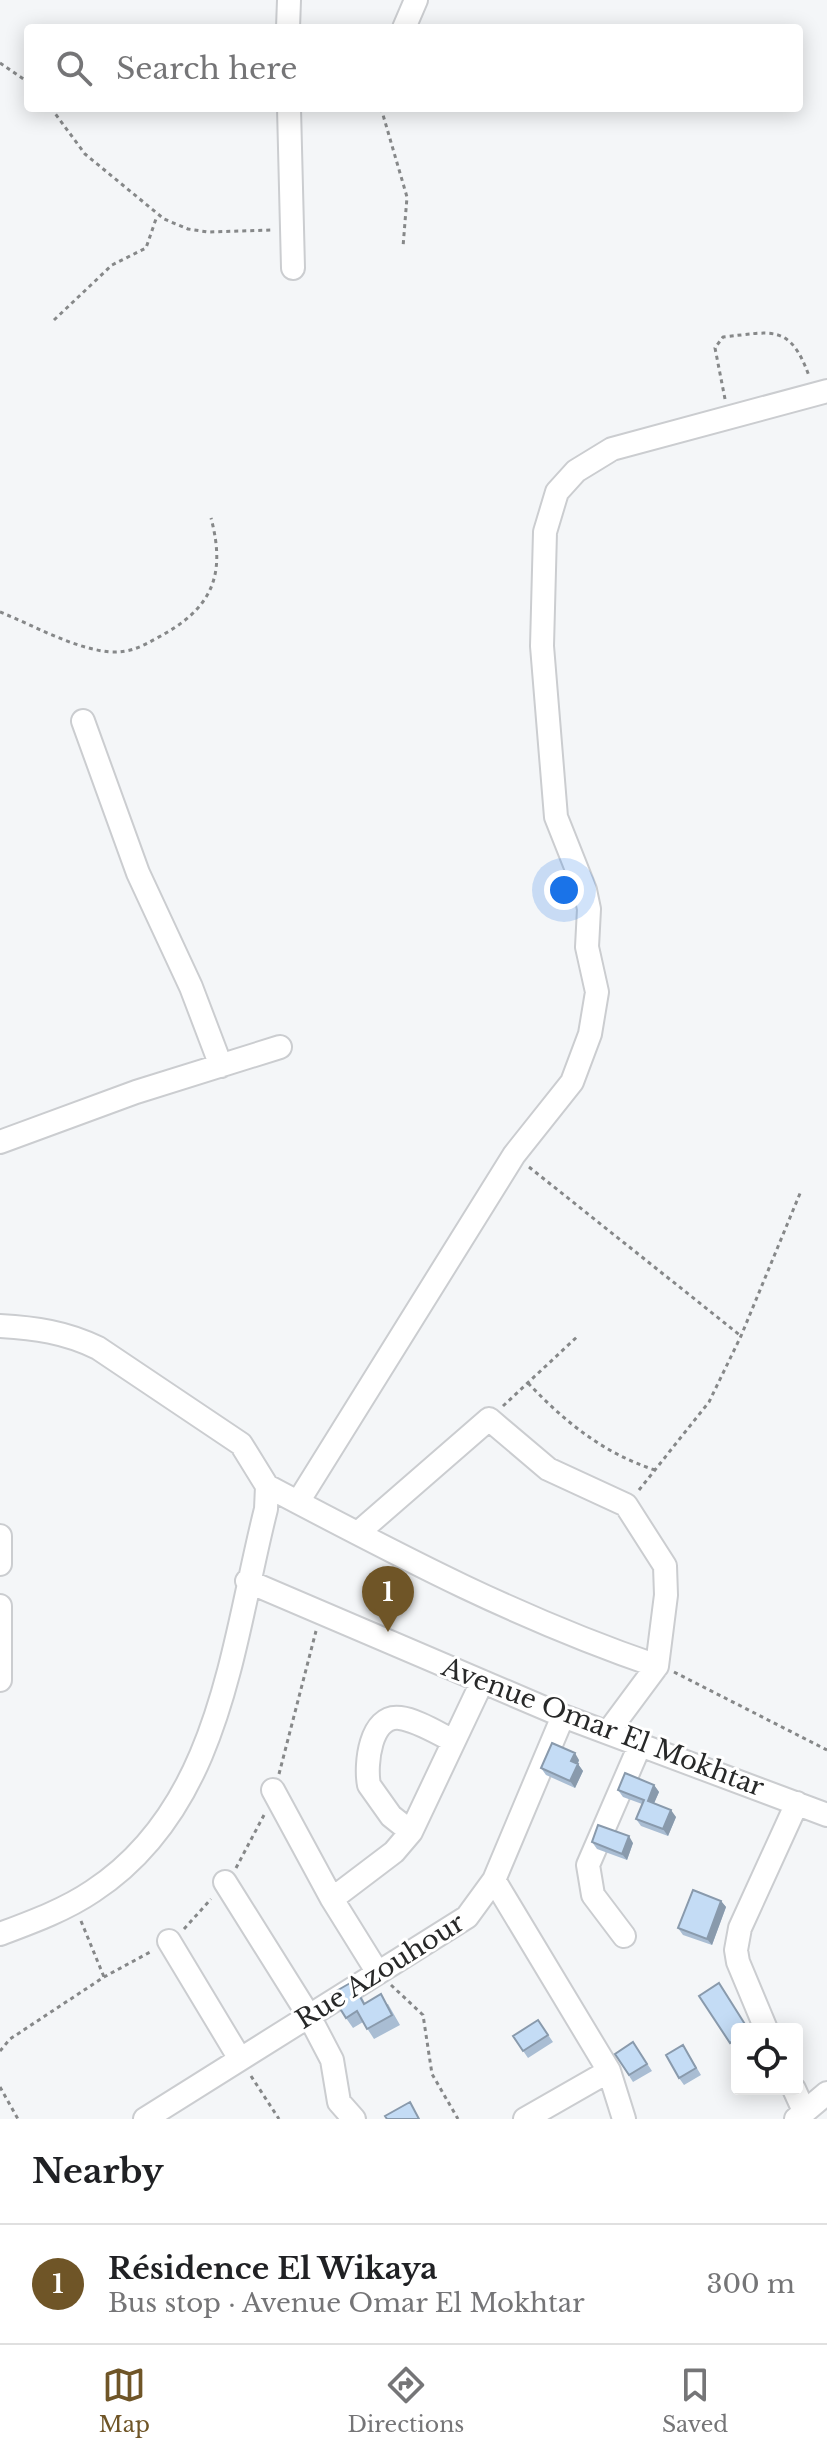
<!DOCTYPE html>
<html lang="en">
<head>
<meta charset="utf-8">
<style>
	:root { --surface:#fff; --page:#f6f6f6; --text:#202124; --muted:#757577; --line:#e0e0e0; --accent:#6f5527 }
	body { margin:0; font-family:"Libre Baskerville",serif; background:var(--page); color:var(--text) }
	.controls { position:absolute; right:24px; bottom:24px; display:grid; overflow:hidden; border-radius:8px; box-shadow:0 4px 20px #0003 }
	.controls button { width:72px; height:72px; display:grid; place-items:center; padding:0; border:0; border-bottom:2px solid var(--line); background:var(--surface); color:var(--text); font:40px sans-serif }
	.you { position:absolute; left:564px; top:890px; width:28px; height:28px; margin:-20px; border:6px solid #fff; border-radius:50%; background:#1a73e8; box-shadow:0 0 0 12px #1a73e833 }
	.badge { display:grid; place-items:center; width:52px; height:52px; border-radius:50%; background:var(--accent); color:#fff; font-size:26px; font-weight:700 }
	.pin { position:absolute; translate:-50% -66px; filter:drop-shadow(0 2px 4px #0008) }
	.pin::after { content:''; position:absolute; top:42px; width:28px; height:24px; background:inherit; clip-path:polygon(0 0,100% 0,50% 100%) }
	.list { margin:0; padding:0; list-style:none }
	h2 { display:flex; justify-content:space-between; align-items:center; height:104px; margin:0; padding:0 32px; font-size:34px }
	h2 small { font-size:26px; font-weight:400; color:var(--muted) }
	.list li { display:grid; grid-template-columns:52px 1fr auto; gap:24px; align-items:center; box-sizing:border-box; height:120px; padding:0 32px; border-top:2px solid var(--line) }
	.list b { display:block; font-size:30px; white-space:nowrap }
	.list p { margin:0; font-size:26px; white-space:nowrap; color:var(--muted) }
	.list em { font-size:26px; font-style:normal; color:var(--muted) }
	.icon { flex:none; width:44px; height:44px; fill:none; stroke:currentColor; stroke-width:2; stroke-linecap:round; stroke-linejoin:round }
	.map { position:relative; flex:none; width:827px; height:2119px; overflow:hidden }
	.search { position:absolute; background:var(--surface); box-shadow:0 4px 20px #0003; left:24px; right:24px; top:24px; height:88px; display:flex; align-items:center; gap:20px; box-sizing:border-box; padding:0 28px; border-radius:8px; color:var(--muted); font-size:30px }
	.sheet { height:224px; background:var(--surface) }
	nav { display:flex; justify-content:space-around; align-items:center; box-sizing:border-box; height:112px; border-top:2px solid var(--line); background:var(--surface); font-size:22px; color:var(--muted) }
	nav a { display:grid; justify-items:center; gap:4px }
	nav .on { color:var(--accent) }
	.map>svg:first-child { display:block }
</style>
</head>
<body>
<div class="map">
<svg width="827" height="2119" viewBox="0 0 827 2119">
	<rect width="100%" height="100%" fill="#f4f6f8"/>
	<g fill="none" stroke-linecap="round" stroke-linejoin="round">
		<defs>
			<path id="minor" d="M288,28l1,-28
				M404,28l12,-28
				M289,108l4,160
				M83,721l55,152 53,114 30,79
				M0,1142l136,-50 144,-45
				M0,1326c35,2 65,6 98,22l143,96 26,42 -1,23c-34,134 -45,298 -173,382 -28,19 -61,31 -93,43
				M267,1486c131,69 249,132 390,180
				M298,1502l216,-347 58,-73 18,-48 7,-42 -10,-45 2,-38 -4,-19 -29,-73 -14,-171 3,-114 12,-40 19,-21 36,-22 215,-58
				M359,1532l130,-113 59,50 78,36 39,61 1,29 -9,71 -49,66
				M0,1536v28
				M247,1581l316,135 264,99
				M0,1606v74
				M273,1790l59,109 46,74
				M411,1832l-20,-16 -22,-31c-4,-20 1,-71 31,-67 17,2 39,16 54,23
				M494,1880l115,191 15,48
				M225,1882l84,134 23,44 7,42 15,17
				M332,1899l62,-47 17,-20 71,-150
				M624,1936l-31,-41 -5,-30 52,-120
				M169,1941l71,118
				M766,2029l-28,-67 -2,-12 4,-22 57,-125
				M794,2089l10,22
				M145,2119l322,-202 27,-37 69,-164
				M525,2119l84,-48
				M796,2119l31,-26"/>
		</defs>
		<use href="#minor" stroke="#cbcdd0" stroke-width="26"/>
		<path stroke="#868889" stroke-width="3" stroke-dasharray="4 4" stroke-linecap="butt" d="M0,63l28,19
			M51,108l34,46 79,65 24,10 20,3 64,-2
			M381,108l26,89 -4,50
			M54,320l58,-55 34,-17 11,-32
			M725,399l-10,-51 8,-11c49,-5 67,-14 86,39
			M0,612c35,14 72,36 110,40 19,1 31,-5 47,-14 53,-28 70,-60 54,-120
			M529,1167l212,169
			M528,1383c37,39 75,70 127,87
			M503,1406l76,-71
			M639,1490l70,-88 32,-66 60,-145
			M674,1672l153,78
			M279,1774l37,-143
			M236,1868l28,-53
			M81,1921l23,56
			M184,1929l27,-30
			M391,1985l32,30 9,59 26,45
			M0,2051l10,-12 94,-62 48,-26
			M251,2076l28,43
			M0,2087l18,32"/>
		<use href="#minor" stroke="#fff" stroke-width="22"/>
	</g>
	<path fill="#a9bdd3" d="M579,1760l-1,4 5,7 -8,17 -29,-13 -5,-7z
		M654,1785l5,7 -5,11 22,14 -8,19 -27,-10 -5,-7 6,-15 -19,-7 -5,-7z
		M592,1842l41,1 -6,17 -30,-11z
		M721,1901l5,6 -14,38 -29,-10 -5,-7z
		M359,1992l6,11 23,1 12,21 -26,14 -11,-17 -10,6 -7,-10z
		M699,1996l38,33v24z
		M538,2020l15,22 -25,16 -15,-22z
		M633,2042l19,29 -19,11 -18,-28z
		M683,2045l18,30 -17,10 -5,-7z"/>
	<path fill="#899aac" d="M575,1753l4,7 -3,8 -5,-7z
		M578,1764l5,7 -8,17 -5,-7z
		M654,1785l5,7 -7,16 -4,-7z
		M671,1810l5,7 -8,19 -5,-7z
		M629,1836l4,7 -6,17 -5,-6z
		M721,1901l5,6 -14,38 -5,-6z"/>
	<path fill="#c4dcf5" stroke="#899aac" stroke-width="2" d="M552,1743l23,10 -4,8 7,3 -8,17 -29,-13z
		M625,1773l29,12 -6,16 23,9 -8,19 -27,-10 8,-19 -26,-10z
		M598,1825l31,11 -7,18 -30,-12z
		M693,1890l28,11 -14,38 -29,-11z
		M352,1982l12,22 17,-10 11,21 -25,14 -10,-18 -11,7 -15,-24z
		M719,1983l29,46h-11v9l-7,5 -31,-47z
		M538,2020l10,15 -25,16 -10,-15z
		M633,2042l14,22 -18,11 -14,-21z
		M683,2045l13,23 -17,10 -13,-23z
		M410,2102l9,17h-32l-2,-3z"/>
	<g text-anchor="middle" stroke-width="6" stroke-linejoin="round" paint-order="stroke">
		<g font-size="26" fill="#282929" stroke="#fff">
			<text transform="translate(603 1727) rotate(21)" y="9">Avenue Omar El Mokhtar</text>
			<text transform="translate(380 1971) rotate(-32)" y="9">Rue Azouhour</text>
		</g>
	</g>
</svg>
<div class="controls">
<button><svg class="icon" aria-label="locate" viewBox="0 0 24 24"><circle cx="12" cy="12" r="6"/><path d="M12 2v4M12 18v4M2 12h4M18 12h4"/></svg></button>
</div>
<div class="you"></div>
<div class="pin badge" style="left:388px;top:1632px">1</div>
<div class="search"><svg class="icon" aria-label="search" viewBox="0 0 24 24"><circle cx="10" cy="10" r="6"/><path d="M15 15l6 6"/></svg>Search here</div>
</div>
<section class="sheet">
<h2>Nearby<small></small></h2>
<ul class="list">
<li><span class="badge">1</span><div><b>Résidence El Wikaya</b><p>Bus stop · Avenue Omar El Mokhtar</p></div><em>300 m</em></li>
</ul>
</section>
<nav>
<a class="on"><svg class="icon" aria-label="map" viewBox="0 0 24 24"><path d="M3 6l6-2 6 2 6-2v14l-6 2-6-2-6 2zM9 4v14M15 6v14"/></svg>Map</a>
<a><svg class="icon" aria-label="directions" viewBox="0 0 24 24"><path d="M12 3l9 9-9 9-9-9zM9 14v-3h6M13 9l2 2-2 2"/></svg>Directions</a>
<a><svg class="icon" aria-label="saved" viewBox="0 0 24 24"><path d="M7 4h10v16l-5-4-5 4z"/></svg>Saved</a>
</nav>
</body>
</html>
